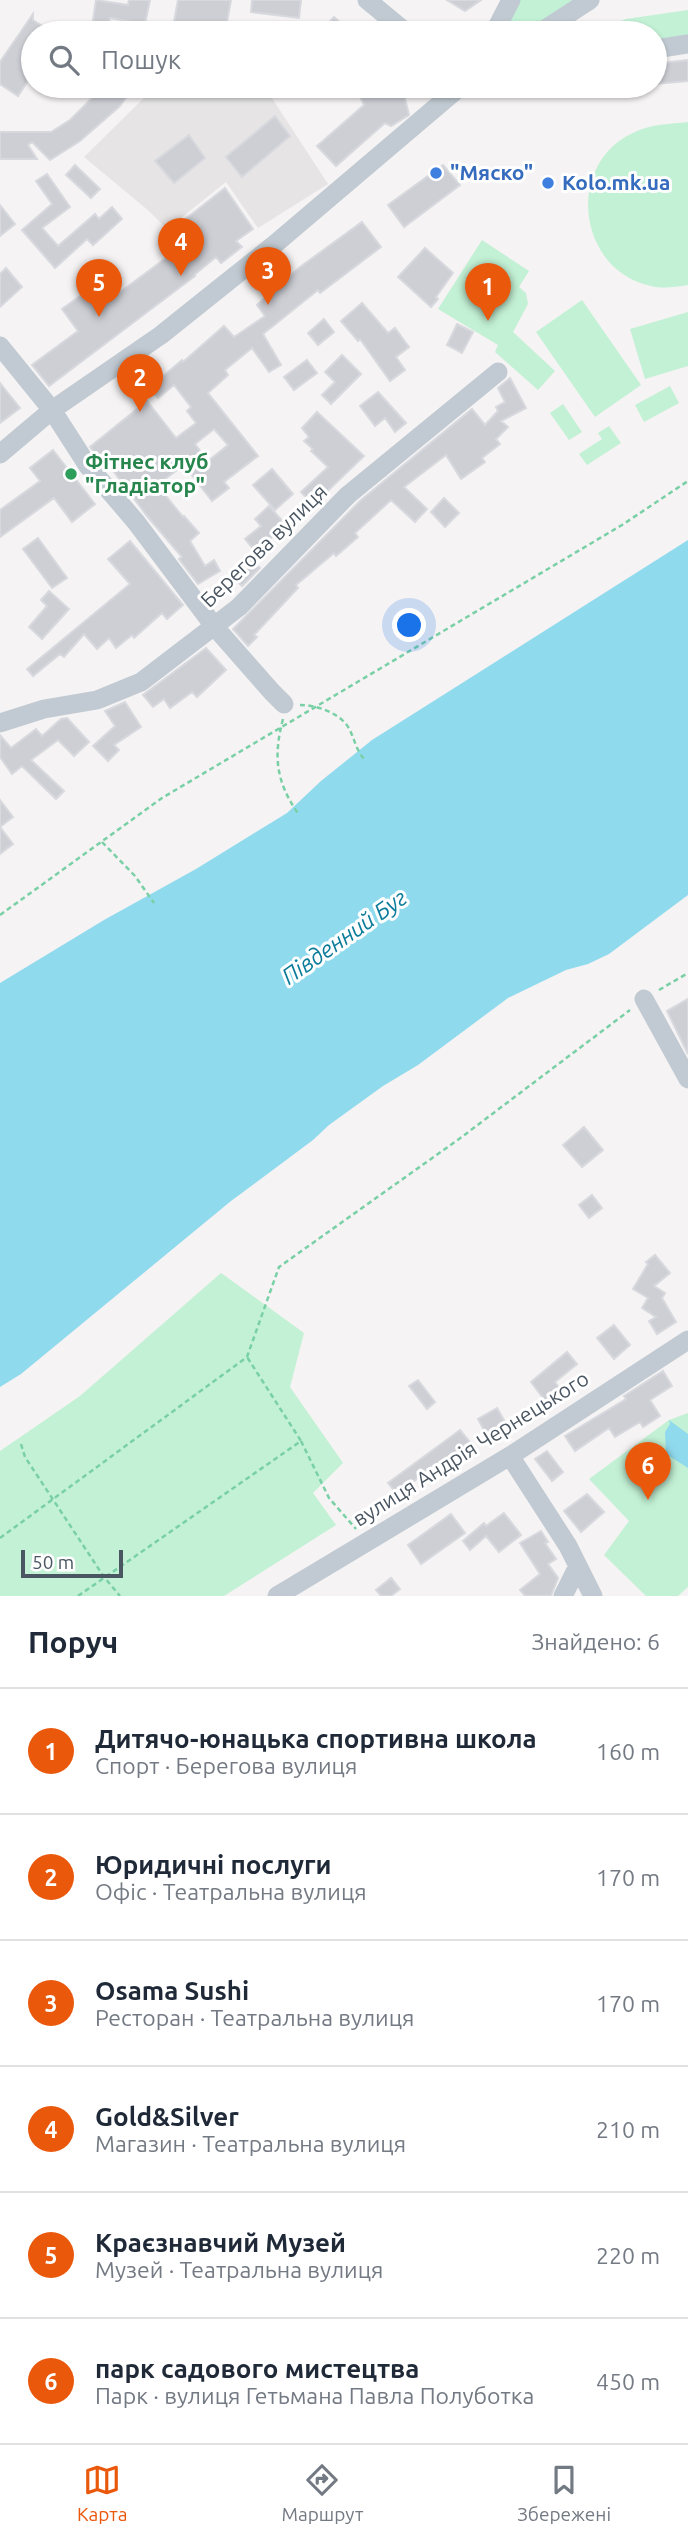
<!DOCTYPE html>
<html lang="uk">
<head>
<meta charset="utf-8">
<style>
	:root { --surface:#fff; --page:#f6f6f7; --text:#1f2937; --muted:#747a83; --line:#e0e1e3; --accent:#ea580c }
	body { margin:0; font-family:Ubuntu,sans-serif; background:var(--page); color:var(--text) }
	.scale { position:absolute; left:21px; bottom:18px; width:102px; box-sizing:border-box; padding-left:7px; border:4px solid #4a5661; border-top:0; font-size:19px; line-height:24px; white-space:nowrap; color:#4a5661; -webkit-text-stroke:5px #fff; paint-order:stroke }
	.you { position:absolute; left:410px; top:626px; width:24px; height:24px; margin:-18px; border:5px solid #fff; border-radius:50%; background:#1a73e8; box-shadow:0 0 0 10px #1a73e833 }
	.badge { display:grid; place-items:center; width:46px; height:46px; border-radius:50%; background:var(--accent); color:#fff; font-size:23px; font-weight:700 }
	.pin { position:absolute; translate:-50% -58px; filter:drop-shadow(0 2px 4px #0008) }
	.pin::after { content:''; position:absolute; top:37px; width:24px; height:21px; background:inherit; clip-path:polygon(0 0,100% 0,50% 100%) }
	.list { margin:0; padding:0; list-style:none }
	h2 { display:flex; justify-content:space-between; align-items:center; height:91px; margin:0; padding:0 28px; font-size:30px }
	h2 small { font-size:23px; font-weight:400; color:var(--muted) }
	.list li { display:grid; grid-template-columns:46px 1fr auto; gap:21px; align-items:center; box-sizing:border-box; height:126px; padding:0 28px; border-top:2px solid var(--line) }
	.list b { display:block; font-size:26px; white-space:nowrap }
	.list p { margin:0; font-size:23px; white-space:nowrap; color:var(--muted) }
	.list em { font-size:23px; font-style:normal; color:var(--muted) }
	.icon { flex:none; width:38px; height:38px; fill:none; stroke:currentColor; stroke-width:2; stroke-linecap:round; stroke-linejoin:round }
	.map { position:relative; flex:none; width:688px; height:1596px; overflow:hidden }
	.search { position:absolute; background:var(--surface); box-shadow:0 2px 5px #0004; left:21px; right:21px; top:21px; height:77px; display:flex; align-items:center; gap:18px; box-sizing:border-box; padding:0 24px; border-radius:38px; color:var(--muted); font-size:26px }
	.sheet { height:847px; background:var(--surface) }
	nav { display:flex; justify-content:space-around; align-items:center; box-sizing:border-box; height:98px; border-top:2px solid var(--line); background:var(--surface); font-size:19px; color:var(--muted) }
	nav a { display:grid; justify-items:center; gap:4px }
	nav .on { color:var(--accent) }
	.map>svg:first-child { display:block }
</style>
</head>
<body>
<div class="map">
<svg width="688" height="1596" viewBox="0 0 688 1596">
	<rect width="100%" height="100%" fill="#f5f3f3"/>
	<path fill="#e6e4e5" d="M150,86h121l-3,6 60,92 -70,44 -32,-46 -59,47 -18,-18 -65,-54 63,-62z"/>
	<path fill="#c3f1d5" d="M519,0h59l-55,33h-20z
		M688,10v28l-33,4v-9h-63l34,-14z
		M688,122v163c-13,2 -25,4 -37,1 -75,-16 -86,-124 -16,-154 17,-8 36,-8 53,-10z
		M482,240l47,31 -10,16 7,6 2,11 -15,28 42,39 -17,19 -43,-38 3,-7 -60,-36z
		M582,300l59,85 -46,32 -59,-85z
		M688,312v54l-43,13 -15,-50z
		M670,386l9,17 -35,19 -9,-17z
		M563,404l19,28 -13,8 -19,-27z
		M609,426l12,17 -34,22 -8,-11 23,-15 -4,-6z
		M221,1273l83,60 -14,54 53,76 -30,30 23,32 -112,71h-224v-145l80,-55z
		M688,1413v174l-10,9h-32l-42,-41 25,-34 -40,-42 80,-59z"/>
	<path fill="#90daee" d="M688,540v355l-79,59 -21,10 -22,6 -58,28 -90,67 -35,21 -54,39 -16,15 -82,61 -210,173 -21,13v-404l104,-63 92,-51 91,-56 34,-32 51,-41z
		M669,1420l19,14v34l-22,-14 -1,-22 5,-8z"/>
	<path fill="#cdcfd5" stroke="#d7d9de" stroke-width="2" fill-rule="evenodd" d="M96,0l32,5 1,-5h21l-5,24 -35,-6 -2,12 -16,-3z
		M178,0h53l-6,33h-53z
		M252,0h49l-2,18 -48,-6z
		M447,0h34l-16,11z
		M33,14v6l20,13h-20v22l-5,8 5,4v6l-15,23 -18,-12v-22z
		M334,17l18,16h-32z
		M688,60v21l-33,3v-20z
		M104,86h30l-14,20 -40,35 -30,19 -18,-18 -4,3 9,14h-37v-27h51l19,-12z
		M355,86h47l7,29 -18,11 -6,-3 -49,43 -19,-20 47,-41z
		M275,116l15,20 -48,41 -16,-20z
		M189,135l16,23 -31,25 -19,-22z
		M75,165l25,24 -9,9 -25,-23z
		M443,165l17,20 -56,42 -16,-22z
		M47,174l23,33 -28,21 16,18 37,-32 4,5 13,-12 10,12 -29,26 -6,-6 -32,29 -33,-38 30,-26 -16,-23z
		M225,188l28,41 -17,12 6,6 -21,16 -5,-6 -22,18 1,1 -146,110 -17,-21 46,-34 -16,-22 33,-24 13,16 77,-57 -12,-15z
		M0,205l15,19 -15,12z
		M362,222l19,25 -61,46 -2,-3 -55,44 18,31 -12,7 -17,-24 -27,22 3,5 -20,18 50,63 -34,26 5,6 -17,13 -28,-36 -27,20 26,32 1,-1 15,17 -9,8 15,25 9,-6 6,11 -22,13 -19,-25 3,-2 -35,-41 -36,-48 -3,2 -18,-23 57,-46 29,37 20,-15 -9,-12 4,-4 -17,-22 -16,13 -9,-10 33,-28 1,2 41,-36 10,11 31,-21 -8,-11 43,-38zM214,429l14,16 -20,16 -13,-17z
		M425,248l28,25 -17,24 2,2 -7,8 -33,-30z
		M6,268l16,19 -22,20v-33z
		M362,303l26,30 7,-5 14,19 -13,10 9,13 -15,11 -30,-42 -2,2 -17,-20z
		M324,319l10,13 -16,13 -10,-12z
		M457,324l16,8 -11,21 -15,-8z
		M342,355l19,19 -30,30 -9,-9 13,-13 -10,-10z
		M307,360l10,13 -23,17 -10,-13z
		M510,378l16,30 -25,13 7,6 -12,12 4,5 -18,14 3,4 -24,17 -15,-24 -42,32 23,22 -12,13 -24,-22 -36,33 3,4 -22,19 -2,-3 -38,32 2,3 -44,47 3,2 -9,9 -15,-17 6,-6 122,-123 111,-91 13,16 13,-14 -2,-4 9,-5 -7,-14z
		M0,383l20,25 -20,15z
		M378,392l28,31 -11,9 -10,-14 -10,8 -15,-20z
		M317,412l47,44 -51,49 -12,-13 27,-25 -17,-16 2,-2 -9,-8 5,-4 -7,-9z
		M53,450l42,54 -23,18 -18,-24 -54,39v-27l40,-29 -10,-13z
		M272,469l21,25 -18,16 -22,-25z
		M444,498l15,15 -14,14 -14,-15z
		M269,506l17,19 -18,16 4,5 -13,10 -14,-17 16,-13 -6,-7z
		M38,538l29,40 -15,10 -29,-39z
		M130,541l53,64 -16,14 -5,-6 -28,25 -2,-3 -16,13 -7,-10 -12,11 -13,-15 -20,23 -4,-3 -27,22 -6,-7 103,-85 -22,-25z
		M250,558l10,10 -18,18 -10,-10z
		M49,591l20,18 -27,30 -13,-12 18,-21 -6,-6z
		M206,648l20,22 -29,27 -5,-5 -22,16 -6,-9 -11,8 -10,-12z
		M125,702l16,25 -27,18 5,5 -11,11 -15,-15 22,-20 -10,-15z
		M67,718l22,24 -15,14 -16,-16 -27,20 33,31 -8,8 -34,-33 -10,8 -12,-17v-22l11,13 25,-19 6,7 19,-17z
		M0,800l13,17 -13,10 13,17 -13,10z
		M688,999v55l-21,-43z
		M584,1127l19,23 -21,17 -19,-22z
		M592,1195l10,13 -13,10 -10,-13z
		M655,1255l15,18 -16,13 11,7 -3,5 14,24 -19,12 -8,-13 7,-4 -14,-9 6,-10 -15,-9 15,-25 -2,-2z
		M614,1325l16,20 -16,14 -17,-21z
		M567,1352l10,12 -22,18 9,12 -15,12 -18,-24z
		M663,1371l9,15 -22,14 10,16 -17,11 -3,-5 -25,15 -6,-9 -34,23 -10,-15 61,-37 -2,-3z
		M418,1380l17,22 -8,7 -18,-23z
		M497,1408l11,19 -20,11 -10,-19z
		M460,1430l14,17 -16,13 -2,-3 -26,20 -4,-5 -29,22 -9,-11z
		M547,1451l16,21 -11,9 -17,-22z
		M587,1494l17,18 -23,20 -17,-21z
		M504,1513l17,22 -22,17 -13,-16 -16,14 -7,-9 21,-18 2,3z
		M451,1514l14,19 -44,31 -13,-19z
		M541,1531l7,11 -3,1 11,16 -8,5 10,14 -7,18h-26l-5,-6 20,-16 -20,-31z
		M391,1578l9,11 -9,7h-10l-5,-6z"/>
	<g fill="none" stroke-linecap="round" stroke-linejoin="round">
		<path stroke="#7ad0a6" stroke-width="2.5" stroke-dasharray="5 3.5" stroke-linecap="butt" d="M300,705c16,0 36,7 46,19 8,10 8,23 18,35
			M283,719c-10,38 -7,63 16,96
			M102,842l33,34 19,27
			M0,915l162,-117 460,-273 66,-44
			M659,990l29,-17
			M301,1441l28,57 27,31
			M21,1444l4,13 79,120 16,19
			M0,1538l247,-181 32,-90 180,-128 171,-129
			M78,1596l223,-155 -54,-84"/>
		<path stroke="#c1cad2" stroke-width="19" d="M367,0l40,33
			M494,33l17,-33
			M539,33l51,-33
			M655,49l33,-5
			M0,346l52,64 36,56 48,56 78,104 58,66 12,12
			M0,454l52,-44 109,-75 55,-44 59,-47 186,-158
			M0,723l44,-14 53,-9 44,-18 98,-75 109,-112 150,-123
			M644,999l44,80
			M510,1456l58,90 25,50
			M277,1596l233,-140 178,-116
			M563,1596l15,-30"/>
	</g>
	<g fill="#3f7fe0" stroke="#fff" stroke-width="2.5">
		<circle cx="436" cy="173" r="7"/>
		<circle cx="548" cy="183" r="7"/>
	</g>
	<circle fill="#2e9e5b" stroke="#fff" stroke-width="2.5" cx="71" cy="474" r="7"/>
	<g text-anchor="middle" stroke-width="6" stroke-linejoin="round" paint-order="stroke">
		<g font-size="21" font-weight="bold" fill="#366cbe" stroke="#fff" text-anchor="start">
			<text x="450" y="180">"Мяско"</text>
			<text x="562" y="190">Kolo.mk.ua</text>
		</g>
		<g font-size="21" font-weight="bold" fill="#27864d" stroke="#fff" text-anchor="start">
			<text x="85" y="469">Фітнес клуб<tspan x="85" dy="24">"Гладіатор"</tspan></text>
		</g>
		<g font-size="21" fill="#4a5661" stroke="#fff">
			<text transform="translate(264 546) rotate(-44)" y="7">Берегова вулиця</text>
			<text transform="translate(471 1449) rotate(-32)" y="7">вулиця Андрія Чернецького</text>
		</g>
		<g font-size="23" font-style="italic" fill="#0c7c9b" stroke="#fff">
			<text transform="translate(344 937) rotate(-35)" y="8">Південний Буг</text>
		</g>
	</g>
</svg>
<div class="scale">50 m</div>
<div class="you"></div>
<div class="pin badge" style="left:488px;top:321px">1</div>
<div class="pin badge" style="left:140px;top:412px">2</div>
<div class="pin badge" style="left:268px;top:305px">3</div>
<div class="pin badge" style="left:181px;top:276px">4</div>
<div class="pin badge" style="left:99px;top:317px">5</div>
<div class="pin badge" style="left:648px;top:1500px">6</div>
<div class="search"><svg class="icon" aria-label="search" viewBox="0 0 24 24"><circle cx="10" cy="10" r="6"/><path d="M15 15l6 6"/></svg>Пошук</div>
</div>
<section class="sheet">
<h2>Поруч<small>Знайдено: 6</small></h2>
<ul class="list">
<li><span class="badge">1</span><div><b>Дитячо-юнацька спортивна школа</b><p>Спорт · Берегова вулиця</p></div><em>160 m</em></li>
<li><span class="badge">2</span><div><b>Юридичні послуги</b><p>Офіс · Театральна вулиця</p></div><em>170 m</em></li>
<li><span class="badge">3</span><div><b>Osama Sushi</b><p>Ресторан · Театральна вулиця</p></div><em>170 m</em></li>
<li><span class="badge">4</span><div><b>Gold&amp;Silver</b><p>Магазин · Театральна вулиця</p></div><em>210 m</em></li>
<li><span class="badge">5</span><div><b>Краєзнавчий Музей</b><p>Музей · Театральна вулиця</p></div><em>220 m</em></li>
<li><span class="badge">6</span><div><b>парк садового мистецтва</b><p>Парк · вулиця Гетьмана Павла Полуботка</p></div><em>450 m</em></li>
</ul>
</section>
<nav>
<a class="on"><svg class="icon" aria-label="map" viewBox="0 0 24 24"><path d="M3 6l6-2 6 2 6-2v14l-6 2-6-2-6 2zM9 4v14M15 6v14"/></svg>Карта</a>
<a><svg class="icon" aria-label="directions" viewBox="0 0 24 24"><path d="M12 3l9 9-9 9-9-9zM9 14v-3h6M13 9l2 2-2 2"/></svg>Маршрут</a>
<a><svg class="icon" aria-label="saved" viewBox="0 0 24 24"><path d="M7 4h10v16l-5-4-5 4z"/></svg>Збережені</a>
</nav>
</body>
</html>
